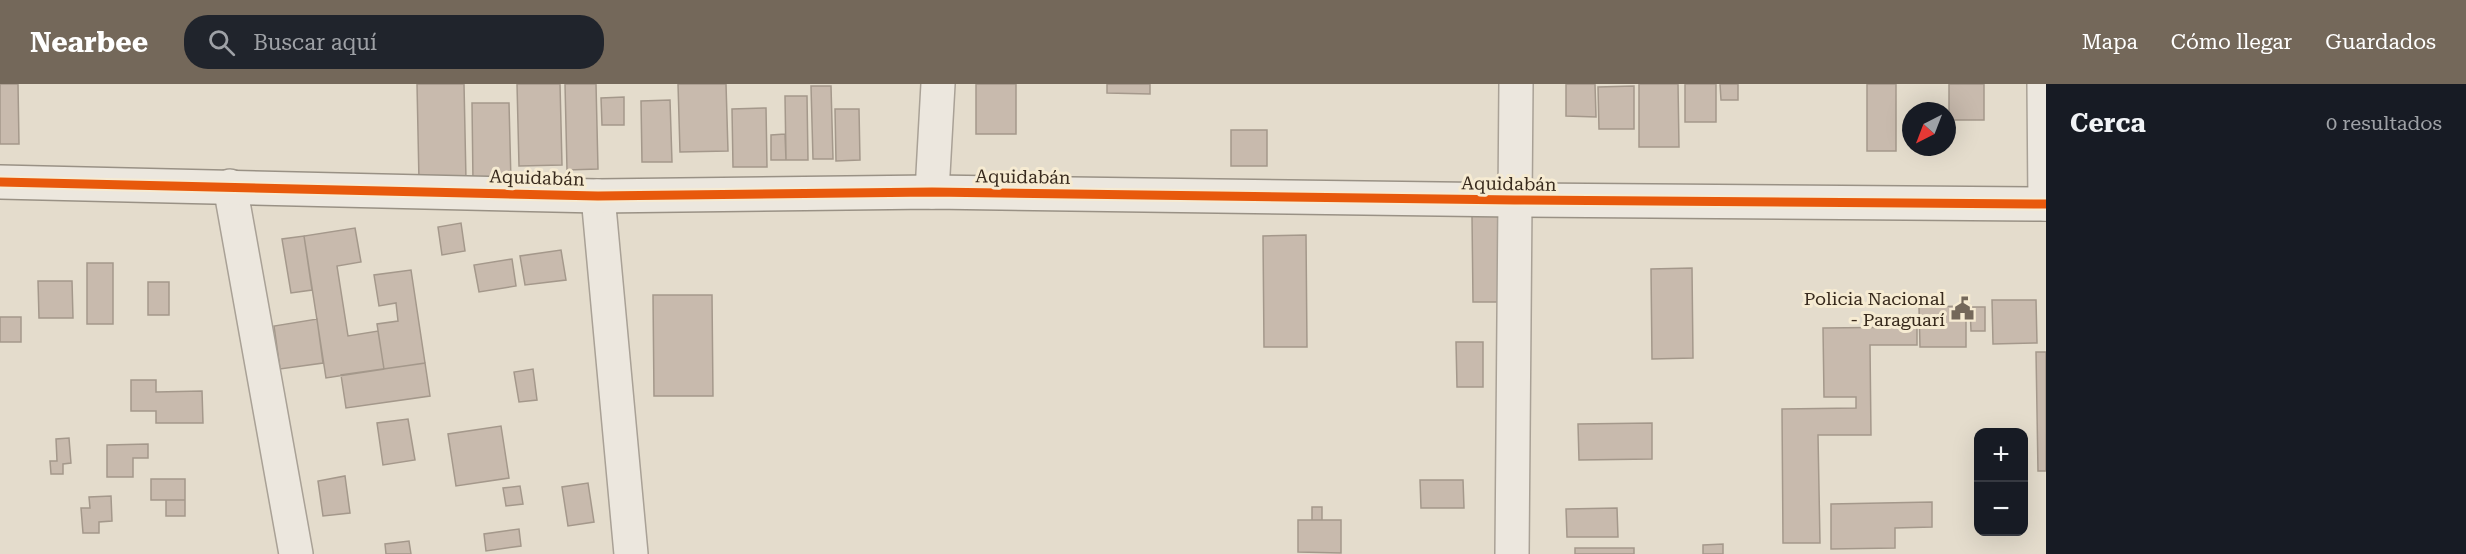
<!DOCTYPE html>
<html lang="es">
<head>
<meta charset="utf-8">
<style>
	:root { --surface:#171b24; --page:#20242c; --text:#f1f3f6; --muted:#9ea1a6; --line:#363941; --accent:#74685a }
	body { margin:0; font-family:"Roboto Serif",serif; background:var(--page); color:var(--text) }
	.controls { position:absolute; right:18px; bottom:18px; display:grid; overflow:hidden; border-radius:12px; box-shadow:0 6px 24px #0002 }
	.controls button { width:54px; height:54px; display:grid; place-items:center; padding:0; border:0; border-bottom:2px solid var(--line); background:var(--surface); color:var(--text); font:30px sans-serif }
	.compass { position:absolute; left:1902px; top:18px; width:54px; height:54px; border-radius:50%; background:var(--surface); box-shadow:0 6px 24px #0002; rotate:222deg }
	.list { margin:0; padding:0; list-style:none }
	h2 { display:flex; justify-content:space-between; align-items:center; height:78px; margin:0; padding:0 24px; font-size:26px }
	h2 small { font-size:20px; font-weight:400; color:var(--muted) }
	.icon { flex:none; width:33px; height:33px; fill:none; stroke:currentColor; stroke-width:2; stroke-linecap:round; stroke-linejoin:round }
	.map { position:relative; flex:none; width:2046px; height:470px; overflow:hidden }
	header { display:flex; align-items:center; gap:36px; box-sizing:border-box; height:84px; padding:0 30px; background:var(--accent); color:#fff }
	header strong { font-size:28px }
	nav { display:flex; gap:33px; margin-inline-start:auto; font-size:21px }
	.search { width:420px; height:54px; background:var(--page); display:flex; align-items:center; gap:15px; box-sizing:border-box; padding:0 21px; border-radius:24px; color:var(--muted); font-size:22px }
	main { display:flex }
	aside { flex:1; background:var(--surface) }
	.map>svg:first-child { display:block }
</style>
</head>
<body>
<header>
<strong>Nearbee</strong>
<div class="search"><svg class="icon" aria-label="search" viewBox="0 0 24 24"><circle cx="10" cy="10" r="6"/><path d="M15 15l6 6"/></svg>Buscar aquí</div>
<nav><a>Mapa</a><a>Cómo llegar</a><a>Guardados</a></nav>
</header>
<main>
<div class="map">
<svg width="2046" height="470" viewBox="0 0 2046 470">
	<rect width="100%" height="100%" fill="#e4dccc"/>
	<path fill="#c8baad" stroke="#a4988b" stroke-width="1.5" d="M0,0h18l1,60h-19z
		M417,0h47l2,96 -47,1z
		M517,0h43l2,81 -43,1z
		M565,0h31l2,85 -31,1z
		M678,0h48l2,67 -48,1z
		M976,0h40v50h-40z
		M1107,0h43v10l-43,-1z
		M1566,0h29l1,33 -30,-1z
		M1639,0h39l1,63h-40z
		M1685,0h31v38h-31z
		M1720,0h18v16h-17z
		M1867,0h29v67h-29z
		M1949,0h35v36h-35z
		M811,2h20l2,73h-20z
		M1634,2v43h-35l-1,-42z
		M785,12h22l1,64h-22z
		M624,13v28h-22l-1,-27z
		M670,16l2,62h-30l-1,-61z
		M472,19h37l2,79 -38,1z
		M766,24l1,59h-34l-1,-58z
		M835,25h24l1,51 -24,1z
		M1231,46h36v36h-36z
		M785,50l1,26h-15v-25z
		M1472,132h34l1,86h-34z
		M461,139l4,28 -23,4 -4,-28z
		M355,144l6,34 -24,4 11,70 30,-5 6,38 -58,9 -22,-142z
		M1306,151l1,112h-43l-1,-111z
		M304,152l8,54 -21,3 -9,-54z
		M561,166l5,30 -41,5 -5,-29z
		M512,175l4,27 -37,6 -5,-27z
		M87,179h26v61h-26z
		M1692,184l1,90 -41,1 -1,-90z
		M411,186l14,93 -41,6 -7,-45 21,-3 -2,-18 -17,3 -5,-31z
		M38,197h34l1,37h-34z
		M148,198h21v33h-21z
		M653,211h59l1,101h-59z
		M1992,216h44l1,43 -44,1z
		M1966,222v41h-46l-1,-40z
		M1970,223h15v24h-14z
		M0,233h21v25h-21z
		M317,235l6,44 -43,6 -6,-43z
		M1917,243v18h-47l1,90h-53l2,108h-37l-1,-134 74,-1v-11h-32l-1,-69z
		M1456,258h27v45h-26z
		M2036,268h10v119h-8z
		M425,279l5,33 -84,12 -5,-33z
		M533,285l4,31 -18,2 -5,-30z
		M131,296h25v12l46,-1 1,32h-47v-12h-25z
		M408,335l7,41 -32,5 -6,-42z
		M1652,339v36l-73,1 -1,-36z
		M501,342l8,52 -53,8 -8,-52z
		M69,354l2,25 -8,1v10h-12l-1,-13h7l-1,-22z
		M148,360v14h-15v19h-26v-32z
		M345,392l5,37 -27,3 -5,-35z
		M151,395h34v21h-34z
		M1420,396h43l1,28h-43z
		M588,399l6,39 -26,4 -6,-39z
		M520,402l3,18 -17,2 -3,-18z
		M111,412l1,25 -13,1v11h-16l-2,-25h9l-1,-11z
		M166,416h19v16h-19z
		M1932,418v25l-37,1v20l-64,1v-45z
		M1312,423h10v13h-10z
		M1617,424l1,29h-51l-1,-28z
		M1298,436h43v33l-43,-1z
		M519,445l2,17 -35,5 -2,-17z
		M409,457l2,13h-25l-1,-10z
		M1723,460v10h-20v-9z
		M1575,464h59v6h-59z"/>
	<g fill="none" stroke-linecap="round" stroke-linejoin="round">
		<defs>
			<path id="street" d="M2044,0l1,120
				M230,102l66,368
				M932,108l6,-108
				M598,112l33,358
				M1512,470l4,-470"/>
			<path id="secondary" d="M0,98l598,14 334,-4 583,8 531,4"/>
		</defs>
		<use href="#street" stroke="#a9a196" stroke-width="36"/>
		<use href="#secondary" stroke="#999185" stroke-width="36"/>
		<use href="#street" stroke="#ece7de" stroke-width="33"/>
		<use href="#secondary" stroke="#ece7de" stroke-width="33"/>
		<defs>
			<path id="cycleway" d="M0,98l598,14 334,-4 583,8 531,4"/>
		</defs>
		<use href="#cycleway" stroke="#f6ebd2" stroke-width="13"/>
		<use href="#cycleway" stroke="#e8590c" stroke-width="9"/>
	</g>
	<defs>
		<symbol id="civic-bare" viewBox="-9 -9 18 18"><path d="M-.6-6.5H3V-4.5H.6V-3L4-1V1h2V6H-6V1h2V-1L-.6-3ZM-1.2 2.5V6h2.4V2.5Z" fill="#74685a" stroke="#f6ebd2" stroke-width="2.5" paint-order="stroke"/></symbol>
	</defs>
	<g fill-rule="evenodd">
		<use href="#civic-bare" x="1946" y="208" width="33" height="33"/>
	</g>
	<g text-anchor="middle" stroke-width="6" stroke-linejoin="round" paint-order="stroke">
		<g font-size="18" fill="#382a1d" stroke="#f6ebd2">
			<text transform="translate(1023 93) rotate(1)" y="6">Aquidabán</text>
			<text transform="translate(537 94) rotate(2)" y="6">Aquidabán</text>
			<text transform="translate(1509 100) rotate(1)" y="6">Aquidabán</text>
		</g>
		<g font-size="18" fill="#382a1d" stroke="#f6ebd2" text-anchor="end">
			<text x="1945" y="221">Policia Nacional<tspan x="1945" dy="21">- Paraguarí</tspan></text>
		</g>
	</g>
</svg>
<div class="controls">
<button>+</button>
<button>−</button>
</div>
<svg class="compass" viewBox="-18 -18 36 36"><path d="M0-13l5 13h-10z" fill="#e53935"/><path d="M0 13l5-13h-10z" fill="#9ea1a6"/></svg>
</div>
<aside>
<h2>Cerca<small>0 resultados</small></h2>
<ul class="list">
</ul>
</aside>
</main>
</body>
</html>
